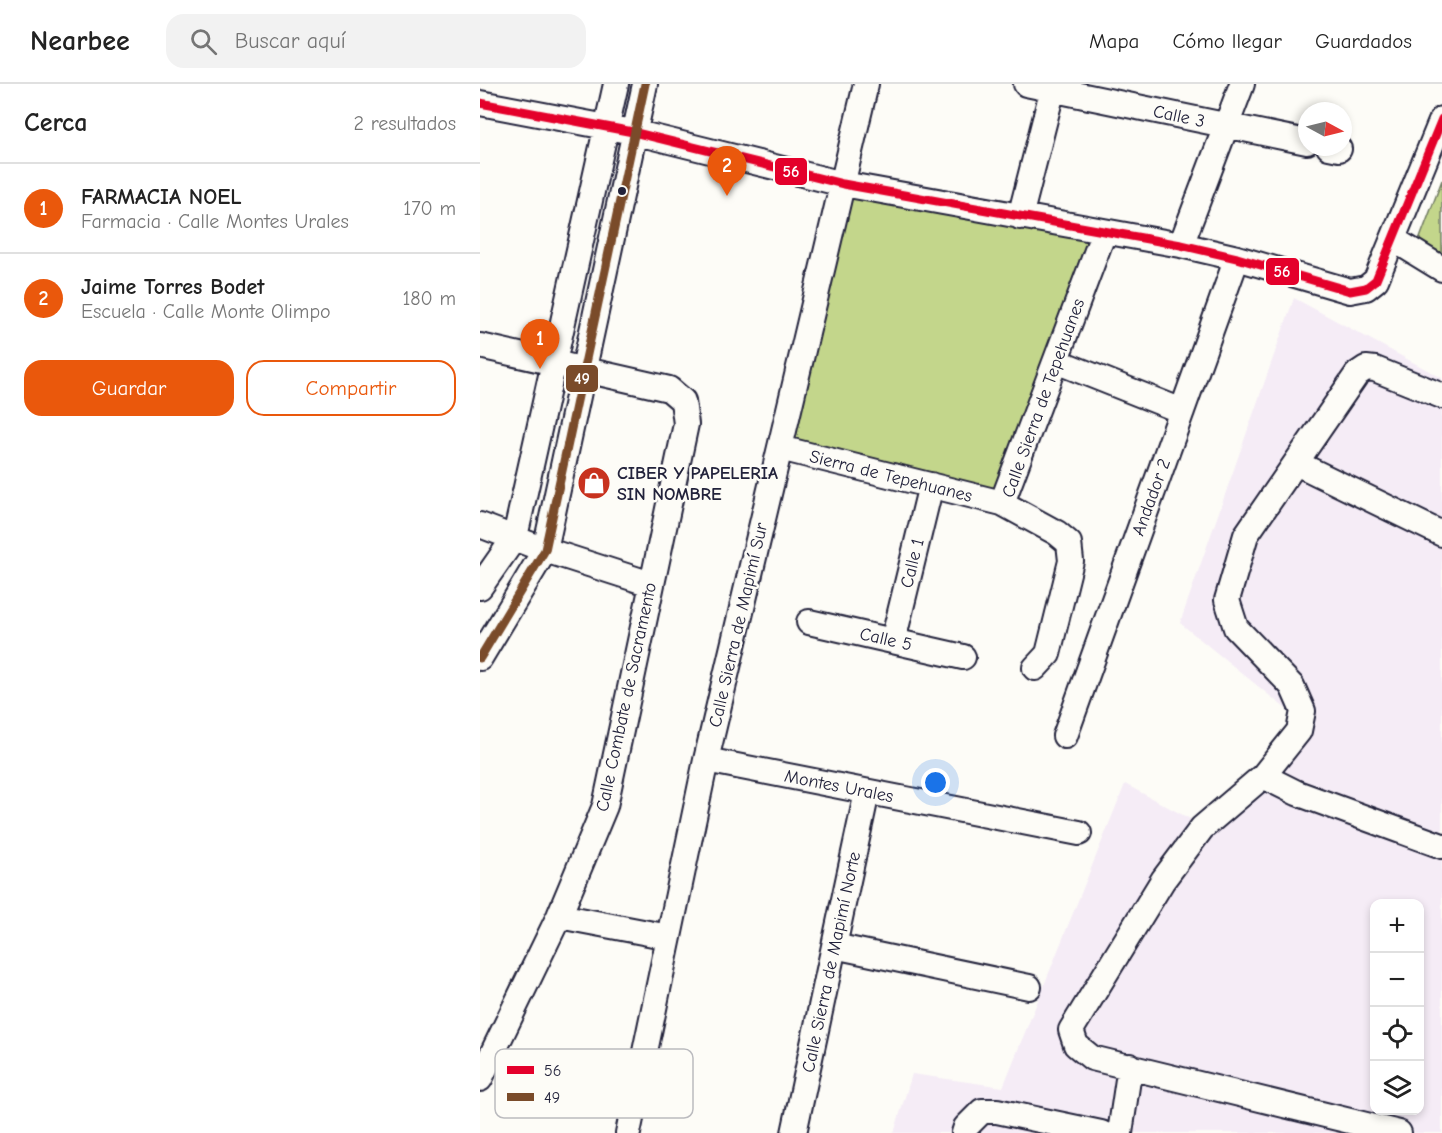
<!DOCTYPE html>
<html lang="es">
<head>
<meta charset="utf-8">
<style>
	:root { --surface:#fff; --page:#f2f2f2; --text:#222; --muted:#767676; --line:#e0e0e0; --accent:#ea580c }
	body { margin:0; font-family:"Comic Neue",sans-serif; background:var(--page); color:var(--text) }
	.controls { position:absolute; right:18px; bottom:18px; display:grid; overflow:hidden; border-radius:12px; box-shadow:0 3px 9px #0003 }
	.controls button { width:54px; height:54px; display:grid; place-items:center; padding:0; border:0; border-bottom:2px solid var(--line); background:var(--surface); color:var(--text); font:30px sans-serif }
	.compass { position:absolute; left:818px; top:18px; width:54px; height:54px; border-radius:50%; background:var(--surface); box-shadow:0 3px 9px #0003; rotate:97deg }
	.you { position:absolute; left:456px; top:699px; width:21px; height:21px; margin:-15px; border:4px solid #fff; border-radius:50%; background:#1a73e8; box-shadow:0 0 0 9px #1a73e833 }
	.badge { display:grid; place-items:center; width:39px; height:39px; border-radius:50%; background:var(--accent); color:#fff; font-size:20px; font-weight:700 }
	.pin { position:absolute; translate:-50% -50px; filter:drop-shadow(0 2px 3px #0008) }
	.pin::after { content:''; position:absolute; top:32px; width:21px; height:18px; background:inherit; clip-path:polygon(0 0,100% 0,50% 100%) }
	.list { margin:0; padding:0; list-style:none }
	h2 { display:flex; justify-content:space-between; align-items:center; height:78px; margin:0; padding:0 24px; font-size:26px }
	h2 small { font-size:20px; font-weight:400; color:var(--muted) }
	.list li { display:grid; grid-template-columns:39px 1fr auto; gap:18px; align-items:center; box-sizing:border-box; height:90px; padding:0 24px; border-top:2px solid var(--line) }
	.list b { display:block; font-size:22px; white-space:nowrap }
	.list p { margin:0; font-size:20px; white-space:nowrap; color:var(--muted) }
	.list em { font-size:20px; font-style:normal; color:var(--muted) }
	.actions { display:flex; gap:12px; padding:18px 24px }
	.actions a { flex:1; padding:14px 0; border:2px solid var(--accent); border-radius:18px; text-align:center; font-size:21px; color:var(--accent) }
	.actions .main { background:var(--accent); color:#fff }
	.icon { flex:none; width:33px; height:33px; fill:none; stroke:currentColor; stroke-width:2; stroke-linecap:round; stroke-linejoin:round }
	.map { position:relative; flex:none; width:962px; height:1049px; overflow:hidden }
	header { display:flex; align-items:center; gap:36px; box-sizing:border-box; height:84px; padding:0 30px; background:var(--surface); border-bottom:2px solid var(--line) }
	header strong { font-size:28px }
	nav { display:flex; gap:33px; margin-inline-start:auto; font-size:21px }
	.search { width:420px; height:54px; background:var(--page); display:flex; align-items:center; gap:15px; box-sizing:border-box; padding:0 21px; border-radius:18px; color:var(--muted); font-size:22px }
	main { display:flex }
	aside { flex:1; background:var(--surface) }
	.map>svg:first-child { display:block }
</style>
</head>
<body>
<header>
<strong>Nearbee</strong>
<div class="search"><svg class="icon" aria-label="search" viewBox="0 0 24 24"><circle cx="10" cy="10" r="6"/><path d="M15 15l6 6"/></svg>Buscar aquí</div>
<nav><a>Mapa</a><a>Cómo llegar</a><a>Guardados</a></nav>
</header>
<main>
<aside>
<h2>Cerca<small>2 resultados</small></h2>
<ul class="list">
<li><span class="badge">1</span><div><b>FARMACIA NOEL</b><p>Farmacia · Calle Montes Urales</p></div><em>170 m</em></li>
<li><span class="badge">2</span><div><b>Jaime Torres Bodet</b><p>Escuela · Calle Monte Olimpo</p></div><em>180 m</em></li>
</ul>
<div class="actions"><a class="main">Guardar</a><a>Compartir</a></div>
</aside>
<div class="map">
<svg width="962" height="1049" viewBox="0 0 962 1049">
	<rect width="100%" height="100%" fill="#fdfcf7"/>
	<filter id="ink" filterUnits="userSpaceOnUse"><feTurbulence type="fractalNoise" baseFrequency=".0167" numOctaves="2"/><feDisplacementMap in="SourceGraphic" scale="12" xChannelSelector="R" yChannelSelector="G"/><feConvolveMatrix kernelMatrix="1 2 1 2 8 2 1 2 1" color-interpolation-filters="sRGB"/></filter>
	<g filter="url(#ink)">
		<path fill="#f5ecf6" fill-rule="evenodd" d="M814,214l148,80v755h-548l18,-59 91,13 122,-303 71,38 16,-9 90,-91 -122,-99zM894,820h46v206h-46z"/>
		<path fill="#c3d68b" stroke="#727c63" stroke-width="1.5" d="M962,96v74l-23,-13z
			M363,100l261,48 -102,271 -222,-55z"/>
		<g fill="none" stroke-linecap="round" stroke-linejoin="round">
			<defs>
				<path id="minor" d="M546,0l281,58
					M0,19l153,29 210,52 338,61 56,13 113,33 16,-3 10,-8 66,-161
					M849,63l10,2
					M540,133l34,-133
					M913,155l49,30
					M701,161l61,-161
					M0,262l189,43 14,12 3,23 -81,382 -46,110 -79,163
					M576,277l126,50
					M300,364l222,55 55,30 12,10 2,18 -23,93 -13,14
					M816,379l146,71
					M522,419l102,-271
					M0,441l65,25 106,34
					M0,503l35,-50 101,-453
					M329,538l154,35
					M413,557l38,-156
					M0,574l65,-108 100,-466
					M585,652l172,-478
					M226,676l373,73
					M783,692l34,17 145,53
					M79,832l110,21
					M354,862l195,41
					M148,1049l78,-373 160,-676
					M314,1049l73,-341
					M484,1049l2,-6 16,-16h15l104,22
					M640,1049l10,-67
					M919,1049l-307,-75 -16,-13 -5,-15 92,-150 39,-52 61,-52 36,-45 4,-20 -11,-25 -56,-58 -9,-28 19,-65 111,-161 9,-6 9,1 67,27"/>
			</defs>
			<use href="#minor" stroke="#22223b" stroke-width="28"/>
			<use href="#minor" stroke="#fdfcf7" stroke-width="24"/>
			<defs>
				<path id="bus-1" d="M0,19l153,29 210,52 338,61 56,13 113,33 16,-3 10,-8 66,-161"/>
				<path id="bus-2" d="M0,574l65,-108 100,-466"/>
			</defs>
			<use href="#bus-1" stroke="#fdfcf7" stroke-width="14"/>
			<use href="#bus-2" stroke="#fdfcf7" stroke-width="14"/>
			<use href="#bus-1" stroke="#e4002b" stroke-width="9"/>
			<use href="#bus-2" stroke="#7a4b2a" stroke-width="9"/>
		</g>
	</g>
	<defs>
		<symbol id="shop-disc" viewBox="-11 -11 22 22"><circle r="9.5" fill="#c8321e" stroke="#fdfcf7"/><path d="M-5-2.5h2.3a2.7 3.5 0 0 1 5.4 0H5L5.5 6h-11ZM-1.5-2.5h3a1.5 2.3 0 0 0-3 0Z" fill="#fff"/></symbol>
	</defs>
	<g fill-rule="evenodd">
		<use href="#shop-disc" x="95" y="380" width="38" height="38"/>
	</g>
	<circle fill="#22223b" stroke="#fdfcf7" stroke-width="2" cx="142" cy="107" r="5"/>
	<g text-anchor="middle" stroke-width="5" stroke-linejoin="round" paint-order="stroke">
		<g font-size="18" fill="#22223b" stroke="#fdfcf7">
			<text transform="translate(699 32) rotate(12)" y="6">Calle 3</text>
			<text transform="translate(563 314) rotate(-70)" y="6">Calle Sierra de Tepehuanes</text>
			<text transform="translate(411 392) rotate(14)" y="6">Sierra de Tepehuanes</text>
			<text transform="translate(671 413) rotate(-70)" y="6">Andador 2</text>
			<text transform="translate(432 479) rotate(-76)" y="6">Calle 1</text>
			<text transform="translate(258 541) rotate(-77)" y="6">Calle Sierra de Mapimí Sur</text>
			<text transform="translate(406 555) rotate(13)" y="6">Calle 5</text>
			<text transform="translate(146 613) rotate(-78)" y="6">Calle Combate de Sacramento</text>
			<text transform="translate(359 702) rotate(11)" y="6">Montes Urales</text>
			<text transform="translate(351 878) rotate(-78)" y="6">Calle Sierra de Mapimí Norte</text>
		</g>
		<g font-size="18" font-weight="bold" fill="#22223b" stroke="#fdfcf7" text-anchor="start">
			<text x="137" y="395">CIBER Y PAPELERIA<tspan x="137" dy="21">SIN NOMBRE</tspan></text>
		</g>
	</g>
	<rect x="15" y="965" width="198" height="69" rx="9" fill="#fdfcf7" stroke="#bbbbbf" stroke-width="1.5"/>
	<rect x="27" y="982" width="27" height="8" fill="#e4002b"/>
	<rect x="27" y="1009" width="27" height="8" fill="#7a4b2a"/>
	<g font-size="16" fill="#22223b">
		<text x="64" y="992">56</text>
		<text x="64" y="1019">49</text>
	</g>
	<g stroke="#fdfcf7" stroke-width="2">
		<rect x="294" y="73" width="34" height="29" rx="6" fill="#e4002b"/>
		<rect x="785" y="173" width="35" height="29" rx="6" fill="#e4002b"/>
		<rect x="85" y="280" width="34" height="29" rx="6" fill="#7a4b2a"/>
	</g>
	<g font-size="16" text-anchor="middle" font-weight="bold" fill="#fff">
		<text x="311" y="93">56</text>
		<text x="802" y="193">56</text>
		<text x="102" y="300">49</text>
	</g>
</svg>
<div class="controls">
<button>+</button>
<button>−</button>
<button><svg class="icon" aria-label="locate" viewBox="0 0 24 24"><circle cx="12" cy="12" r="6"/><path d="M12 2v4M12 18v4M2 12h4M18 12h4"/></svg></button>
<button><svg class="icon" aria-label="layers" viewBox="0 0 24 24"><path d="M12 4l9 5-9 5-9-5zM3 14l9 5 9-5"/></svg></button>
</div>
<svg class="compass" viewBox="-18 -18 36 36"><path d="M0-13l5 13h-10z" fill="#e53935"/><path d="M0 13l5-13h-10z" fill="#767676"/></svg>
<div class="you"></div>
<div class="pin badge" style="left:60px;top:285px">1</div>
<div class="pin badge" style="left:247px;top:112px">2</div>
</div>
</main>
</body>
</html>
